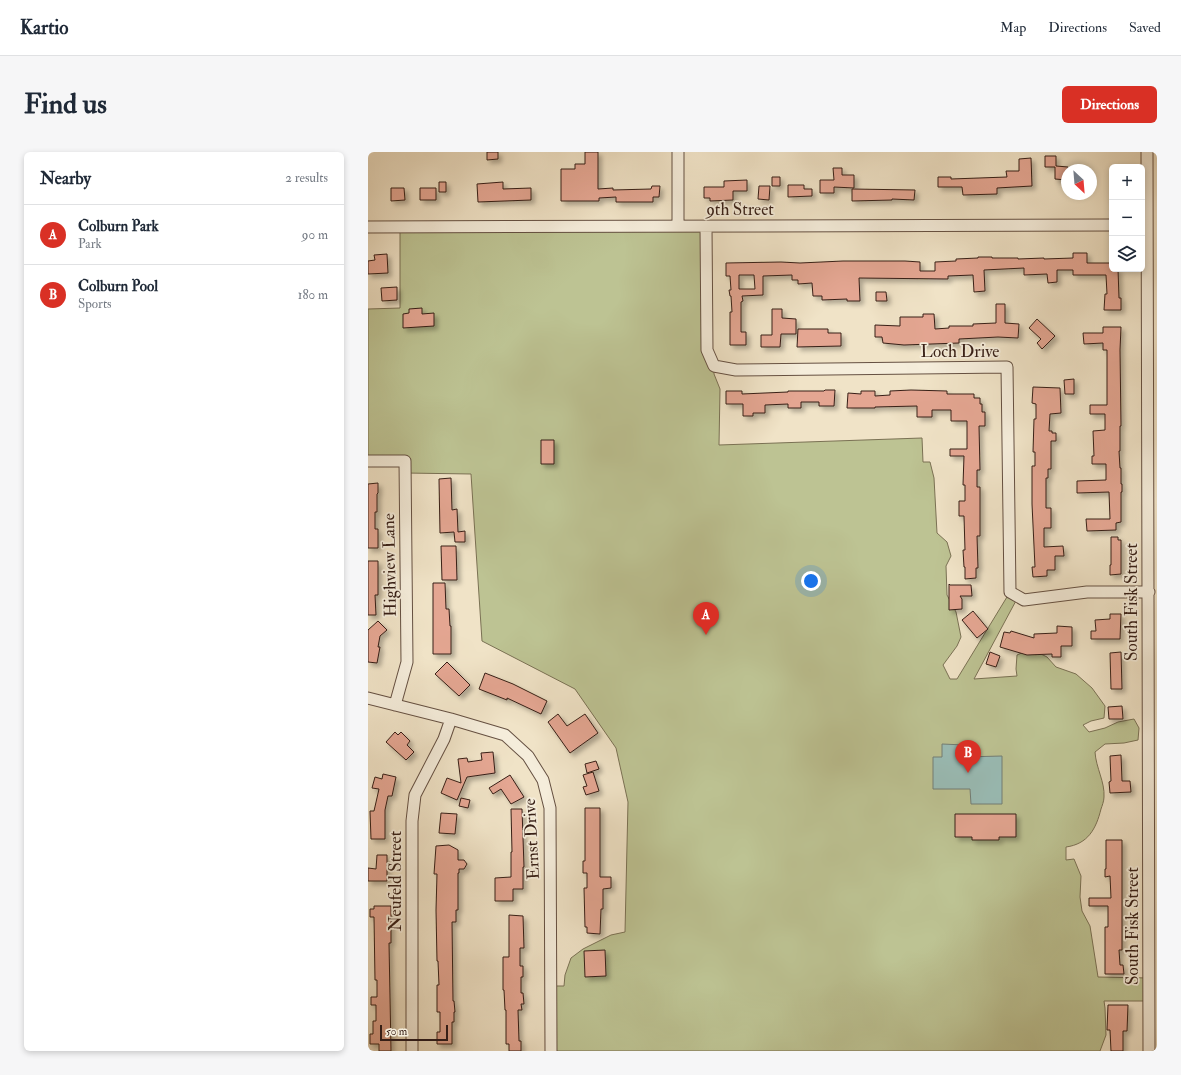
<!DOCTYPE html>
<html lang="en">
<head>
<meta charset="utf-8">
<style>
	:root { --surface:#fff; --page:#f6f6f7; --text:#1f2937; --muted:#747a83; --line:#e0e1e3; --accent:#d93025 }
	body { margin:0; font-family:"IM FELL Double Pica",serif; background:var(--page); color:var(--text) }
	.controls { position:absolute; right:12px; top:12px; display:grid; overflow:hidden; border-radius:6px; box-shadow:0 2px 6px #0003 }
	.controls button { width:36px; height:36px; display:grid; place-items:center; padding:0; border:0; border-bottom:1px solid var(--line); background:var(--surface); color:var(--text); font:20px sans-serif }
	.compass { position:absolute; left:693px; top:12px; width:36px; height:36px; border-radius:50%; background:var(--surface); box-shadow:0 2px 6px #0003; rotate:154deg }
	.scale { position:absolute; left:12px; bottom:10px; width:68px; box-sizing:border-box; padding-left:4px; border:2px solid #371f16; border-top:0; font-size:11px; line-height:14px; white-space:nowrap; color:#371f16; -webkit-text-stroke:3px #f5eddb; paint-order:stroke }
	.you { position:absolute; left:443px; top:429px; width:14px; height:14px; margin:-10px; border:3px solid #fff; border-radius:50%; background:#1a73e8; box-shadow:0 0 0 6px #1a73e833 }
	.badge { display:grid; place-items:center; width:26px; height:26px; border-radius:50%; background:var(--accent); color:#fff; font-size:13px; font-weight:700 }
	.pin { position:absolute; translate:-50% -33px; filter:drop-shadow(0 1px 2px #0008) }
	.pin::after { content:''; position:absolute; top:21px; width:14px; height:12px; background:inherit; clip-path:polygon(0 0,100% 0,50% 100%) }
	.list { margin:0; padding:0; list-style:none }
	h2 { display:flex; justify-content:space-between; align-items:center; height:52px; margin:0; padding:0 16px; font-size:17px }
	h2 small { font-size:13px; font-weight:400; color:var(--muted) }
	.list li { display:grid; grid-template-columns:26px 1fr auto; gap:12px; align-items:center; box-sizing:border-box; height:60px; padding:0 16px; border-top:1px solid var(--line) }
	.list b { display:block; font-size:15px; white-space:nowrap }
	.list p { margin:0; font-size:13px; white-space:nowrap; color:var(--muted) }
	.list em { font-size:13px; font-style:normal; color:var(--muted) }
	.icon { flex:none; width:22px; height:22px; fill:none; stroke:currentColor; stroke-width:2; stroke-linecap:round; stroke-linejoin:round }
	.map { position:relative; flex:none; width:789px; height:899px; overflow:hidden; border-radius:6px }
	header { display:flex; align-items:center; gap:24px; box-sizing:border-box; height:56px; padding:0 20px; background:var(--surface); border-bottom:1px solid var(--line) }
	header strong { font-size:19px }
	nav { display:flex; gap:22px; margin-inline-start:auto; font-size:14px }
	.intro { display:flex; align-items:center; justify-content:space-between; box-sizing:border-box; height:96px; padding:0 24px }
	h1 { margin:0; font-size:28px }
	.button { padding:10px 18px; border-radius:6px; background:var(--accent); color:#fff; font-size:14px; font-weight:700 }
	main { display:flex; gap:24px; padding:0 24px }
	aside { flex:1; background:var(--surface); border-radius:6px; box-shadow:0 2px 6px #0003 }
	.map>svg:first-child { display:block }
</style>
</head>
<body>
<header>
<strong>Kartio</strong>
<nav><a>Map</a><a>Directions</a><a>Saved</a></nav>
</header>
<div class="intro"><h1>Find us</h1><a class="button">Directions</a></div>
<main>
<aside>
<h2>Nearby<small>2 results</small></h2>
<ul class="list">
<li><span class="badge">A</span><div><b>Colburn Park</b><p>Park</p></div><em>90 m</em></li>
<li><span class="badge">B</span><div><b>Colburn Pool</b><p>Sports</p></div><em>180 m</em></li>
</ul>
</aside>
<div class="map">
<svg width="789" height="899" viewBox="0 0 789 899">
	<defs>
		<filter id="shadow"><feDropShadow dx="3.5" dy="3.5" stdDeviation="2" flood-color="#0004"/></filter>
	</defs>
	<rect width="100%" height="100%" fill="#f0e3c7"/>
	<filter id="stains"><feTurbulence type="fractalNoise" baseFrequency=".005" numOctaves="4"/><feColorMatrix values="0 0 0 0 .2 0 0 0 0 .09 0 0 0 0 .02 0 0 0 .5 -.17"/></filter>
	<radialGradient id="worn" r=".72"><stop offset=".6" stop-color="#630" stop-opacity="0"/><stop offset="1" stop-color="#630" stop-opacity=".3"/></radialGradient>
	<path fill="#bdc393" stroke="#7a7154" d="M338,74l1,124 7,16v8l6,15 -1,56 203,-7 1,24h7l4,16 3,55 10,9 4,14 -5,10 1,29 9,17 5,25 -4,9 -14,19 7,14h7l53,-87 8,5 -44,82 43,-3 -1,-7 1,-14 14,-6 16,8 9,10 20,7 16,14 13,18 -1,12 -13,3 -8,4 6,7 16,-4 13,-6 16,-3 5,9 -1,12 -14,3 -19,1 -10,8c1,16 10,30 9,45 0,4 -2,9 -3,12 -5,20 -13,35 -35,38v13l8,-1 7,17 -1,21 2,14 8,15 8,51 51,1v23h-45l1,7 1,27 -6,16h-549v-65h13l1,-11 6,-17 12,-9 28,-14 14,-3 3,-130 -12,-54 -41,-59 -93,-48 -11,-167 -66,-1v-12h-37v-152l32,-1v-81z"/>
	<path fill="#9abeb8" stroke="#727e77" d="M574,592l22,1v12l38,-1v48h-31l-1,-15h-37v-32h9z"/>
	<path fill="#e4a692" stroke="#371f16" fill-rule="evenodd" filter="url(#shadow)" d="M119,0h11v7l-11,1z
		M217,0h13v37l15,-1v2l38,-1 1,-3h8l-1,11h-6v5h-37v-5l-17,1v3h-38v-32h14v-5h10z
		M677,4h11v10l12,1 -1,13 -12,-1v-12h-10z
		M663,6l1,28 -35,2v6l-34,1 -1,-8h-24v-10h13v2l56,-2 -1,-6h13v-12z
		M465,16h9v7h12v13l-20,-1v6h-14v-13h14z
		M404,25h8v9h-8z
		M379,28v11h-14v9l-23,1v-3h-6v-11h20v-6z
		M71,30h7v10h-7z
		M135,30v7l28,-1v12l-53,2 -1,-18z
		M420,33h16v4h8v7l-24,1z
		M391,34h11l-1,14 -11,-1z
		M23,36h13l1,12 -14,1z
		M52,36h16v12h-16z
		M484,37l63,1 -1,10 -22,-1v1l-40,1z
		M705,101h14v10h25v6h6l1,29h2v12h-17l1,-16h2l-1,-19h-33v-5h-16v12l-9,1 -1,-9 -23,1v-7l-40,2 1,21 -11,1 -1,-17 -25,1v3l-89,-1 1,23h-13v-2l-25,1v-4h-9l-1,-13 -14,1v-4h-6v-5l-29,1v19l-21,1 1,5 -2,1v30h5v13h-16v-33h2l-1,-16h-1l-1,-6h2l-1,-14h-4v-13l55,-1 19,1 43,-2h62l15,1v9h15v-9l21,-1v-2l22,-1v-1h14v1h26v1l26,-1v1l29,-1zM371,123h15l1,14h-16z
		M19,102l1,19 -20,1v-13l7,-1 -1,-5z
		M29,135v13l-15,1 -1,-13z
		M508,140h10l1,9h-11z
		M628,152h9v19l14,1 -1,14 -20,-1 -39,2v4l-55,2 -21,-2 -1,-6h-7v-12l25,1v-9h23v-3h11l1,15 14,-1v-2h24v-2l23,-1z
		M54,156v6l12,-1v13l-31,2v-14l6,-1v-4z
		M404,157h10v9l14,1v15h-15l-1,13h-19v-12h11z
		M669,167l18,17 -13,13 -5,-6 4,-4 -12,-11z
		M735,175h18l-1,23 1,76h-1v25h-1l1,17h1v16h1v8h-1v30l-5,1v7l-29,1 -1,-12h24l-1,-27 -32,1v-12l29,-1v-16h-14v-8h2l-1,-25 12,-1v-16h-15v-9h17v-55h-4v-7l-19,1 -1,-11h20z
		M430,177h30v4h13v13l-44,1z
		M706,227v15h-9l-1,-14z
		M665,235l27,1 1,25 -11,1 -1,17h3v2h4v8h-5v28h-3v9h-2v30h5v20h-7v19l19,-1 1,10h-9v14h-8v6l-14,1 -1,-10h3l-3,-63v-38h3v-14h-2l1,-33h2v-15l-4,-1z
		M457,238h10l-1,16h-15v-4h-18v6h-13v-4l-23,1v8h-12v3h-10v-12h-17v-13h16v3l46,-2v-1h36z
		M543,238l36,1v3h27v4h6v6h2v8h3v14h-6l1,44h-3v17h3v49h-3l1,32h-2v10l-11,1v-12h-1l-1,-17h2l-1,-34h-5v-15h6v-16h-2l1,-29h-14v-7h17v-28h-16v-11h-19v7h-15v-11l-42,1v1h-28l1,-15 13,1v-3h14v5l15,-1v-4z
		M173,288h13v24h-13z
		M83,326l1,32 5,-1 1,23 7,-1v11h-10l-1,-10 -14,1 -1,-54z
		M10,331v10l-1,1v18h-2v17h3v19h-10v-64z
		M743,385h7v3h3v34l-11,1v-10h1z
		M73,394h15l1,34h-15z
		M0,409h10v34h-3l1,20h-8z
		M65,431h12l1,26h3l1,17h1v28h-18z
		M581,432l1,1h21l1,11h-12l2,3v10l-13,1z
		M605,459l15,18 -11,9 -15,-18z
		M742,462h11l-1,25h-29v-8h5l-1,-11 15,-1z
		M10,469l9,9 -7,6 -2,11h2l-3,16 -9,-1v-32z
		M689,474l15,1v19h-11v11h-9v-3l-25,1 -27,-8 4,-15 6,1 1,-2 23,7v-4l23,-1z
		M622,500l10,4 -4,11 -10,-3z
		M753,500l1,37h-11l-1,-36z
		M79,510l23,23 -11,11 -24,-22z
		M117,521l28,11 34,17 -6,13 -34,-16v2l-28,-11z
		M754,554l1,13h-14l-1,-12z
		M190,562l9,12 18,-12 13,19 -28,20 -22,-31z
		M27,580l3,3 3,-3 9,9 -3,4 7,7 -8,8 -20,-18z
		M125,600l2,21 -28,4 -10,23 -16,-7 6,-15 14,5 -3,-24 9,-1 1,4 14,-2 -1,-7z
		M753,603l1,26h8l1,11 -21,1 -1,-11 2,-1 -1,-25z
		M228,609l3,8 -12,4 -2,-9z
		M225,620l6,19 -13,4 -3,-8 4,-1 -4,-11z
		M15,622l13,3 -4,19h-4l-3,14v29h-14l-1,-28h4l5,-22 -7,-1 3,-11 7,2z
		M142,623l14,22 -13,7 -10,-15 -8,5 -4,-6z
		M93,646l9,2 -2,8 -9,-2z
		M217,656h15v69h11v11l-8,1v20h-2l-1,25 -13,-1v-6h-2l-1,-39h3v-15h-4v-12h2z
		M143,657h11l2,58h-1v22h-10v12h-18v-23l16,-1v-25h1z
		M73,661l16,1 -2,20 -16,-1z
		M587,662h61v23h-17v3h-27v-3h-17z
		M738,688h16v110h-3l1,15h3l1,9h-19v-47h3v-21h-19v-8h22l-1,-22 -5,1v-8h1z
		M81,693l9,5v10h6l3,4 -3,5h-5v4h-1v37h-2v12h-4l1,79h1l1,11h-1v10h-2v22h-15v-12h3v-20h-3v-27h2l-1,-24h-1l-1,-51 1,-36h-3l2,-28z
		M9,703h10v26h-19v-13l8,1z
		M6,754h17v37h-2l2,108h-12v-7h-9v-10h3v-13h3v-16h-5v-8h6v-17h-2l-1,-63h-4v-8h4z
		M141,763l14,1 1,32h-4v18h3v11h-2v16h2l1,11h-3l1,6h-4l1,31h2v10h-12v-7h-3v-34h-1l-1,-20h-1v-33h6z
		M237,798l1,26 -21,1 -1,-26z
		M740,853h20l-1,26h-4v20h-12l-1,-21h-3z"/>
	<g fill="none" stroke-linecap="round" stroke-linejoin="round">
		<defs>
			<path id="minor" d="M310,0v74
				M779,0l2,899
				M338,74l1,124 7,16 22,4 271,-3 3,225 14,8 63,-8h62
				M0,75l744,-2
				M0,309h37l2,201 -12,43
				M0,546l83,21 54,16 23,21 15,24 7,28 1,243
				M44,899v-230l3,-26 29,-56 7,-20"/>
		</defs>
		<use href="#minor" stroke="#655042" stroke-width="13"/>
		<use href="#minor" stroke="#f5eddb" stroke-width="11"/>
	</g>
	<g text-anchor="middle" stroke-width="3.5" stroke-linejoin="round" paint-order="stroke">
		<g font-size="17" fill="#371f16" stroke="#f5eddb">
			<text x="372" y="63">9th Street</text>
			<text x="592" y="205">Loch Drive</text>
			<text transform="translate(21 413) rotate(-91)" y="6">Highview Lane</text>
			<text transform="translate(763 450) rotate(-90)" y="6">South Fisk Street</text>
			<text transform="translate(163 687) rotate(-93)" y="6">Ernst Drive</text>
			<text transform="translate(27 729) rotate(-90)" y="6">Neufeld Street</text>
			<text transform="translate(764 774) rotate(-90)" y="6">South Fisk Street</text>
		</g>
	</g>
	<rect width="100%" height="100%" filter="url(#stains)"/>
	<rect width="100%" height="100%" fill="url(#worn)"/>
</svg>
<div class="controls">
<button>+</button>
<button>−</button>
<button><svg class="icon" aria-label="layers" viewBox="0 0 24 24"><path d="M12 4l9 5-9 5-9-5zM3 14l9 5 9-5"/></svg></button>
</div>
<svg class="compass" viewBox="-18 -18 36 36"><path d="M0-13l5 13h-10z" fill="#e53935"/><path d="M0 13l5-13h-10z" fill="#747a83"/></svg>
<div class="scale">50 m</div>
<div class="you"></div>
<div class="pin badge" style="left:338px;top:483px">A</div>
<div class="pin badge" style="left:600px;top:621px">B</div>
</div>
</main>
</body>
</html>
